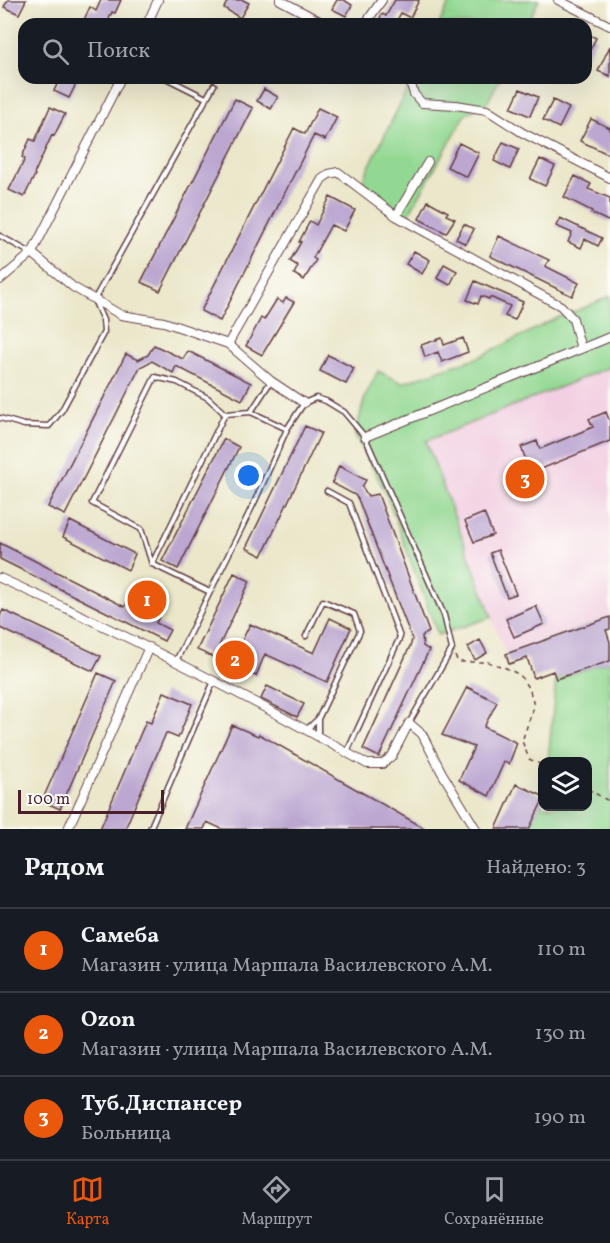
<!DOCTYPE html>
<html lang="ru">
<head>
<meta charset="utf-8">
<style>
	:root { --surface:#171b24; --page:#242831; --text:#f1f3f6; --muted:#9ea1a6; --line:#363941; --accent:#ea580c }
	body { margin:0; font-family:Vollkorn,serif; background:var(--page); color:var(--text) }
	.controls { position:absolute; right:18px; bottom:18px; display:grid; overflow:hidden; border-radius:12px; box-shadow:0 6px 24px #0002 }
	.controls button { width:54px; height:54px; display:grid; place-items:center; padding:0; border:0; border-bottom:2px solid var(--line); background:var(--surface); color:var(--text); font:30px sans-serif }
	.scale { position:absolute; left:18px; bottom:15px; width:146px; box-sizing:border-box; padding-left:6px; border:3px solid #4a1f2b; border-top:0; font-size:16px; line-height:21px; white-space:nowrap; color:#4a1f2b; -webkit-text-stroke:4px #fdfcf7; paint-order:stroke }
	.you { position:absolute; left:249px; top:476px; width:21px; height:21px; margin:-15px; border:4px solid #fff; border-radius:50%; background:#1a73e8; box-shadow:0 0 0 9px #1a73e833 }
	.badge { display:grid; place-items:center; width:39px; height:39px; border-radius:50%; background:var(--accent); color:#fff; font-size:20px; font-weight:700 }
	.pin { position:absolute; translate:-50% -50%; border:3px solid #fff; box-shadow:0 2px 6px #0006 }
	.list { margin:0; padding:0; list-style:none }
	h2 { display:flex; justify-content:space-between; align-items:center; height:78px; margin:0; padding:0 24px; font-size:26px }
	h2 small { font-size:20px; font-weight:400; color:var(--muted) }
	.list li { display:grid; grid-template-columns:39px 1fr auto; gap:18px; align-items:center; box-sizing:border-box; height:84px; padding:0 24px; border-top:2px solid var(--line) }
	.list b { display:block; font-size:22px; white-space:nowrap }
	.list p { margin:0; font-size:20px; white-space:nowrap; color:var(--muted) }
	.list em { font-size:20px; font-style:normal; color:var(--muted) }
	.icon { flex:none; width:33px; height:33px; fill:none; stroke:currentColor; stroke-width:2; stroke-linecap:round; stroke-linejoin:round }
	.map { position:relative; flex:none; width:610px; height:829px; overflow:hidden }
	.search { position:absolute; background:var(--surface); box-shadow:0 6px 24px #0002; left:18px; right:18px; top:18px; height:66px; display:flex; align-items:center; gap:15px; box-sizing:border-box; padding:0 21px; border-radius:18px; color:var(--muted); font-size:22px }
	.sheet { height:330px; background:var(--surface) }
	nav { display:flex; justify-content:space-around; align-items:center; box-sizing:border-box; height:84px; border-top:2px solid var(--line); background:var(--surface); font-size:16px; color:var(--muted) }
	nav a { display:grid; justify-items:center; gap:3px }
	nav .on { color:var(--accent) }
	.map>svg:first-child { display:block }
</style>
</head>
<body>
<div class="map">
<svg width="610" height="829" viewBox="0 0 610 829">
	<rect width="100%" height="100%" fill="#fdfcf7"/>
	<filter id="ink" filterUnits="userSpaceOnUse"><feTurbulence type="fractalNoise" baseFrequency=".0167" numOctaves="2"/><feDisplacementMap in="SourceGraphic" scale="12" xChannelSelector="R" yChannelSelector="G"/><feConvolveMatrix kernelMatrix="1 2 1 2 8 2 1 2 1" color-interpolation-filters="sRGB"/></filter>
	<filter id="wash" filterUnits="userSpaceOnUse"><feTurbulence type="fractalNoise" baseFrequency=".008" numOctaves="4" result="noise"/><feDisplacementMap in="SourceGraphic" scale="24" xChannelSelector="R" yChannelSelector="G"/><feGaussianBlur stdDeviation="1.35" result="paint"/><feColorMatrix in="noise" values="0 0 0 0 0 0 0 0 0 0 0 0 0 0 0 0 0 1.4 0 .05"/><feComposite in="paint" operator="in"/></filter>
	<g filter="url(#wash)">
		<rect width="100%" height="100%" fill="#ebe7ca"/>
		<path fill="#f2cfe2" d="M610,367v249l-105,37 -80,-212z"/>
		<path fill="#93d892" stroke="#6e7c5e" stroke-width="1.5" d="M451,0h88l-12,24h-88z
			M413,78h87l-13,25 -21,11 -59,103 -45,-36z
			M610,296v71l-184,74 66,176 -54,18 -53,-144 -30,-56 10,-38 13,-26 24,12 77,-26 80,-40 25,-9z
			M610,661v168h-81l13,-29v6h46v-44l-40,-1 8,-82z"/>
		<g id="blocks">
			<path fill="#bca7d1" d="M8,0h18l-7,14 -15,-7z
				M101,0h20l-6,13 -3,-1 -5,12h-25l8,-17 6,4z
				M228,0h15l6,3 -9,15 -16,-10z
				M337,0h7l8,5 -6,11 -14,-7z
				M395,0h24l-9,18 -9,-5 -5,9 5,2h-24l5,-10 4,2z
				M586,33l10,5 -10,20z
				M610,46v30l-12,-5z
				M60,78h19l-10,20 -15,-7z
				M264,89l14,8 -7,12 -14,-8z
				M520,89l18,8 -8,19 -19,-8z
				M235,99l18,9 -93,183 -19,-9z
				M553,100l16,8 -10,20 -16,-8z
				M50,107l15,7 -11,22 -2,-1 -18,39 1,1 -11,22 -15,-7 16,-31 -3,-2 8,-18 5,2z
				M318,108l19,9 -12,23 -11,-5 -94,186 -19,-10 93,-183 11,6z
				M591,119l19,9v27l-30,-14z
				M503,142l16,7 -9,20 -16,-8z
				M459,143l20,10 -12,24 -20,-10z
				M540,159l15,7 -10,20 -15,-7z
				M575,176l16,8 -3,5 22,9v24l-19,-9 1,-2 -28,-14z
				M330,197l25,13 -11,21 -13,-6 -18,33 3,2 -12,20 -10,-6 4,-8 -8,-5 11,-19h-2l11,-21 6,4z
				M428,201l20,11 -2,3 9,4 -9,14 -27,-14z
				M560,218l42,20 -4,8 -13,-7 -4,9 -13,-6 4,-9 -16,-7z
				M464,224l10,5 -8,15 -10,-5z
				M499,236l50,24 -4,6 34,17 -7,13 -82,-40z
				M414,251l16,9 -8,14 -16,-10z
				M444,264l13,7 -7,14 -13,-7z
				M475,281l48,21 -8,18 -10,-4 5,-10 -20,-9 -1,2 -8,-3 -3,8 -11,-4z
				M286,298l8,4 -32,53 -16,-9 15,-28 3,2 13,-21 6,4z
				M442,338l2,7 19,-7 5,14 -26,10 -4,-10 -13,5 -4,-12z
				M154,345l29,14 5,-8 63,32 -9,17 -66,-34 -3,7 -21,-12 -12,6 -75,148 -17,-8 78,-153 12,6 10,-5z
				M328,355l26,13 -8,16 -26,-13z
				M606,412l4,10v19l-79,32 -10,-26 16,-6 3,8 53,-22 -4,-8z
				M305,426l16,7 -59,123 -16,-8z
				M224,439l15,8 -61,122 -16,-8z
				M339,466l27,14 -4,7 6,9 10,-2 51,138 -7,4 1,10 6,4 -50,107 -16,-8 48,-105 1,-5 -54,-140 -3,-4 -23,-12z
				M484,513l9,22 -19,7 -9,-21z
				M70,521l65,33 -7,16 -65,-33z
				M0,543l125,64 10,-22 32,15 -11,23 14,7 -6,11 -164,-82z
				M498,550l18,44 -9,3 -17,-44z
				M234,573l16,8 -31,65 17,7 14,-29 64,29 16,-35 21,10 -24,54 -62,-28 -9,22 -59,-26z
				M536,606l8,18 -30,13 -8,-18z
				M3,610l98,46 -8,15 -93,-43v-12z
				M610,617v12l-4,1 4,12v19l-54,18 -3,-8 -19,7 -7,-20 -18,6 -3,-10z
				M480,640l7,13 -12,7 -7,-13z
				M98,673l18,8 -56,128 -18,-8z
				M267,686l37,18 -7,13 -36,-18z
				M467,687l30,15 -13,25 33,16 -8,21 -5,-2 -15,34 -30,-16 15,-33 -32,-12z
				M164,692l28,12 -14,34 -12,-5 -41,96h-25l46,-108 5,2z
				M232,725l26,11 1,-2 167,95h-204l-15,-7 -3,7h-19z
				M516,784l27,12v4l-14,29h-33z"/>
		</g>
	</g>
	<g filter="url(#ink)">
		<use href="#blocks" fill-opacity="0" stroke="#623d43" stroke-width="1.5"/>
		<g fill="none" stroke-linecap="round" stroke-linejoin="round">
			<defs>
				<path id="lane" d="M166,78l40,20
					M0,236l31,17
					M251,412l20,-31
					M225,414l26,-2 36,17
					M0,418l24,7 25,1 13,-16 42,-78 -1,-12 -9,-20 120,-215
					M327,491l22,12 51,134 -53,115
					M152,564l-11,-35 -49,-26 63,-126 22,5 31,16 17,16 -73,150 58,28 -34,69
					M210,592l45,-91 32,-72 17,-26 12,-5 10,3 18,11 21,25 79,178 8,34 -43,74
					M306,636l17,-35 31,13 6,17 -42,88 -12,11
					M318,737v-17
					M150,829l64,-148"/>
				<path id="street" d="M280,0l45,24
					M558,0l52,26
					M147,24l11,-24
					M365,24l17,-24
					M409,78l5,16 8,9 34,2 31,5 36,23 87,45
					M396,216l32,-54
					M32,253l41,34 48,28 43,7 64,22 43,37 33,22
					M0,280l32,-27 89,-175
					M228,344l94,-165 7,-5 9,-2 58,44 165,90 12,13 8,30
					M365,437l245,-100
					M0,578c125,56 248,118 367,186h15l10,-8 17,-33 13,11 20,39 34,56
					M68,829l81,-182"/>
			</defs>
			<use href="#lane" stroke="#623d43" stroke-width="7"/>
			<use href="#street" stroke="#623d43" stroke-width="10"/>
			<path stroke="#623d43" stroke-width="1.5" stroke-dasharray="4.5 4.5" stroke-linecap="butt" d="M455,656l3,6h30l18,6 14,7 10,16 4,15 -12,35 7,18 13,6
				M588,789l22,13"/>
			<use href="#lane" stroke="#fff" stroke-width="4"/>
			<use href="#street" stroke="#fff" stroke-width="8"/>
		</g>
	</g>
</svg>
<div class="controls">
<button><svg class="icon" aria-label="layers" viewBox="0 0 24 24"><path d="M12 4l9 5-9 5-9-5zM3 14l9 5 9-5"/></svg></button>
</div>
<div class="scale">100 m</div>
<div class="you"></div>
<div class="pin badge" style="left:147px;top:600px">1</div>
<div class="pin badge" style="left:235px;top:660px">2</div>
<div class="pin badge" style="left:525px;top:479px">3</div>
<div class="search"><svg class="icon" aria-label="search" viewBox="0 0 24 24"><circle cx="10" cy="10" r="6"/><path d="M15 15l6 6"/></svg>Поиск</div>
</div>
<section class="sheet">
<h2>Рядом<small>Найдено: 3</small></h2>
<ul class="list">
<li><span class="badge">1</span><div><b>Самеба</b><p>Магазин · улица Маршала Василевского А.М.</p></div><em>110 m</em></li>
<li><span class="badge">2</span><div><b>Ozon</b><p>Магазин · улица Маршала Василевского А.М.</p></div><em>130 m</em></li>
<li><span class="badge">3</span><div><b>Туб.Диспансер</b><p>Больница</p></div><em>190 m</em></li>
</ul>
</section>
<nav>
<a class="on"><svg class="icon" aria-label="map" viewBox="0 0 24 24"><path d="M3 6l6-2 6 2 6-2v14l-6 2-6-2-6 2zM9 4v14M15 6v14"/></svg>Карта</a>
<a><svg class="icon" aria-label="directions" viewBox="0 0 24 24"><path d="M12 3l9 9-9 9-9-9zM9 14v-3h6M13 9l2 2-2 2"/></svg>Маршрут</a>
<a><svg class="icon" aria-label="saved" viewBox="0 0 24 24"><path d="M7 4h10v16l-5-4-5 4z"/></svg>Сохранённые</a>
</nav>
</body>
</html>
